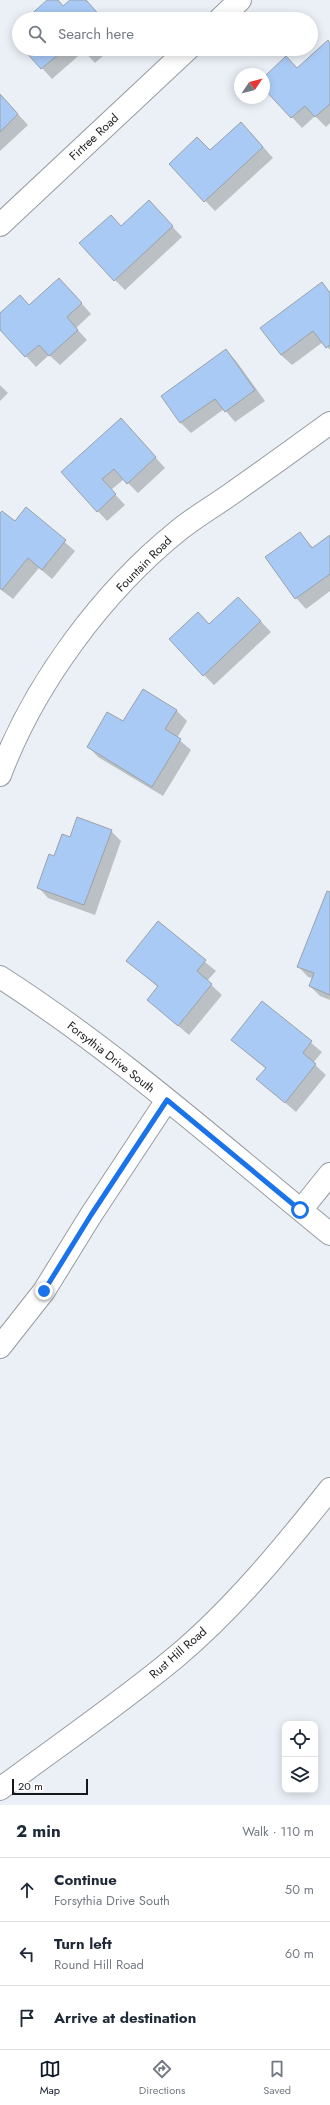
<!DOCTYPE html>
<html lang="en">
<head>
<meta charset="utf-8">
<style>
	:root { --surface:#fff; --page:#f6f6f7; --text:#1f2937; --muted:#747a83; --line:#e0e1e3; --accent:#111827 }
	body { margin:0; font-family:Jost,sans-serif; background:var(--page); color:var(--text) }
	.controls { position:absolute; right:12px; bottom:12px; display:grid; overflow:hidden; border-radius:8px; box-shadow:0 2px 10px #0003 }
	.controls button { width:36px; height:36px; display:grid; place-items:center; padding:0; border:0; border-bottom:1px solid var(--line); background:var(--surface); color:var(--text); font:20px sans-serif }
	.compass { position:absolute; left:234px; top:68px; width:36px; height:36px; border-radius:50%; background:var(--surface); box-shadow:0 2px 10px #0003; rotate:55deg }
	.scale { position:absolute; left:12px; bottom:10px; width:76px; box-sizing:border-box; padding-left:4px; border:2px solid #16181a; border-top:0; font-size:11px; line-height:14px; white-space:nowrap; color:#16181a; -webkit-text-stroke:3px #fff; paint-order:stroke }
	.stop { position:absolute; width:12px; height:12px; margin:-9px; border:3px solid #1a73e8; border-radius:50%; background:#fff }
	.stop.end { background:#1a73e8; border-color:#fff; box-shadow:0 1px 4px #0008 }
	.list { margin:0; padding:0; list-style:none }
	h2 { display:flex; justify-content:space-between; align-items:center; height:52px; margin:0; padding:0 16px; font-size:17px }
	h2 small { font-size:13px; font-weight:400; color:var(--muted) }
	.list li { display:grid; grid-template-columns:26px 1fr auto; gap:12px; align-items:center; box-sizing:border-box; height:64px; padding:0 16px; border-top:1px solid var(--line) }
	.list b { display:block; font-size:15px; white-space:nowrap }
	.list p { margin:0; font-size:13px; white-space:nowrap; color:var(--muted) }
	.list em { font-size:13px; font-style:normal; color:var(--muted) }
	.icon { flex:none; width:22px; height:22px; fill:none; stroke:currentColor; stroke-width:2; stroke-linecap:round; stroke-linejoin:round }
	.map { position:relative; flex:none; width:330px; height:1805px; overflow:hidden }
	.search { position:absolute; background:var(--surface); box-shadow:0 2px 10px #0003; left:12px; right:12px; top:12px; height:44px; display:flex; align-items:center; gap:10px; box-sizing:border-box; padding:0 14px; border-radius:22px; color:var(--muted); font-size:15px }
	.sheet { height:244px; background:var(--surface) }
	nav { display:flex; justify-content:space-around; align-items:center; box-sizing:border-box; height:56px; border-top:1px solid var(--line); background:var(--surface); font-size:11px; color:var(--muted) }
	nav a { display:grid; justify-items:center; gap:2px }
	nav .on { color:var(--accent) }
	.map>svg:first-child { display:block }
</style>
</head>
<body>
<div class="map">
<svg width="330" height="1805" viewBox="0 0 330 1805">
	<rect width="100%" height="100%" fill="#eaf0f6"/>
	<path fill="#0003" d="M330,44v79l-4,4 -11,-11 -13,12 -38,-41v-9l34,-9z
		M25,49h86l-16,14 -11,-12 -32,28z
		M0,95l28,30 -28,26z
		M251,133l22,25 -58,53 -45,-47 40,-12z
		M159,212l23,25 -57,53 -10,-10 7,-53z
		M322,283l8,9v58l-7,-8 -31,23 -11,-10z
		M69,289l22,25 -15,14 11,12 -27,25 -11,-10 -13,12 -36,-39v-13l20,-19 10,10z
		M226,350l10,11 29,40 -30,21 -11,-13 -33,24 -10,-10 -19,-27z
		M0,385l8,8 -8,8z
		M131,430l34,38 -27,25 -14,-14 -13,11 14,15 -18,16 -45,-49z
		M26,509l49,42 -23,28 -13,-11 -26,31 -13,-10v-74l15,8z
		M300,533l13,15 17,-12v55l-24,18 -10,-11 -30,-41z
		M248,608l23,24 -57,53 -10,-10 -6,-62 12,12z
		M143,690l34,21 10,10 -10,17 14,12 -28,46 -65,-39 -10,-11 36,-23z
		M111,831l10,10 -26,74 -47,-17 -10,-11 16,-30 17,-19z
		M330,893v107l-10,-4 -10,-10 3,-8 -5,-1 -10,-11z
		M158,923l58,48 -9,10 15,14 -33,40 -41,-35 11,-12 -31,-27z
		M262,1002l60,50 -9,11 13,12 -30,37 -39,-33 9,-10 -34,-29z"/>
	<path fill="#a8caf4" stroke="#9ca1a8" d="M47,0h11l5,6 7,-6h16l17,19h-77z
		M328,40l2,3v61l-15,13 -10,-11 -14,12 -27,-29v-12l22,-21 11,12z
		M23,49h42l-24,20z
		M0,94l18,20 -18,18z
		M241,122l22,25 -59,55 -35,-38 28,-27 13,13z
		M149,200l24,26 -59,55 -35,-38 32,-28 10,11z
		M59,278l23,25 -15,14 11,13 -29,26 -10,-11 -14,12 -25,-27v-17l20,-18 9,10z
		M322,282l8,11v52l-4,3 -13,-17 -32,24 -21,-27z
		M226,349l29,41 -30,22 -10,-13 -35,24 -19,-27z
		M121,418l35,39 -29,27 -13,-15 -12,10 14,15 -19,18 -36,-40z
		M26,507l40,33 -24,30 -14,-12 -26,32 -2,-2v-75l2,-2 13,10z
		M300,532l12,16 18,-13v39l-35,25 -30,-42z
		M238,597l23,24 -58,55 -34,-37 29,-27 11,12z
		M143,689l34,21 -12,19 16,10 -29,48 -65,-40 20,-35 16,9z
		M77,817l35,13 -28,75 -47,-17 12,-34 5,2 8,-22 8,3z
		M327,891l3,1v103l-21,-9 5,-13 -17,-6z
		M158,921l48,39 -9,11 15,13 -34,42 -31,-26 11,-14 -32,-25z
		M262,1001l50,40 -9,12 13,11 -31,39 -29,-24 10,-11 -35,-28z"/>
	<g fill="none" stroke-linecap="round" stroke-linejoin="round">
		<defs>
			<path id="street" d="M220,19l20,-19
				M0,225l188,-176
				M0,775c34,-91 103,-184 179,-245 16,-13 35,-24 52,-36 33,-23 66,-47 99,-71
				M0,977c117,75 222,169 330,257
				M301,1210l29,-36
				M0,1347l44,-56 47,-76 76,-115
				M0,1789c59,-44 121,-86 177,-133 57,-48 107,-109 153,-167"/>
		</defs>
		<use href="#street" stroke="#979ca2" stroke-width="24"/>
		<use href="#street" stroke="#fff" stroke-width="22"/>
	</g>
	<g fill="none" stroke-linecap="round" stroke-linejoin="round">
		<path stroke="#1a73e8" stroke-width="5" d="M44,1291l47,-76 76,-115 133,110"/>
	</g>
	<g text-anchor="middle" stroke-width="4" stroke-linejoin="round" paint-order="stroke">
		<g font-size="12" fill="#16181a" stroke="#fff">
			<text transform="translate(94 137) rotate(-43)" y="4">Firtree Road</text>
			<text transform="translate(144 564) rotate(-45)" y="4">Fountain Road</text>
			<text transform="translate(111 1057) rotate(38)" y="4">Forsythia Drive South</text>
			<text transform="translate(178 1653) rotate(-41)" y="4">Rust Hill Road</text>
		</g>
	</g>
</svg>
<div class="controls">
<button><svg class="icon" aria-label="locate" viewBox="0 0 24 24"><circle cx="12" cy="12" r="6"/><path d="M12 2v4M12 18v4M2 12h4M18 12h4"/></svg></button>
<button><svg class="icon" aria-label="layers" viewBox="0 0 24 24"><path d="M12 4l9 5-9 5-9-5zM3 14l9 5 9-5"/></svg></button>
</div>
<svg class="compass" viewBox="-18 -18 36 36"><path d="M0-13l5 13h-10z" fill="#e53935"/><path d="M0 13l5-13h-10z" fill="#747a83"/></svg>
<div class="scale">20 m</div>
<div class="stop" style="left:300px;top:1210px"></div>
<div class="stop end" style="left:44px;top:1291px"></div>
<div class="search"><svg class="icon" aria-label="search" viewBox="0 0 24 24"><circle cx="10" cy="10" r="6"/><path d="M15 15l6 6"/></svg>Search here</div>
</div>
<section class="sheet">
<h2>2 min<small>Walk · 110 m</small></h2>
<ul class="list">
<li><svg class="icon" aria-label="ahead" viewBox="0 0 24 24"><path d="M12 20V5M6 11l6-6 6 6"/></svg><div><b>Continue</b><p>Forsythia Drive South</p></div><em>50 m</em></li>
<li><svg class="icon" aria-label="left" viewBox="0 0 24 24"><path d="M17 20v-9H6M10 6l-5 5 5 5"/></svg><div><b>Turn left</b><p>Round Hill Road</p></div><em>60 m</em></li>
<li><svg class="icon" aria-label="arrive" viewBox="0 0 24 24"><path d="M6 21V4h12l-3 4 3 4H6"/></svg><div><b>Arrive at destination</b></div></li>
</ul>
</section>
<nav>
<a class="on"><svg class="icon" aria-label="map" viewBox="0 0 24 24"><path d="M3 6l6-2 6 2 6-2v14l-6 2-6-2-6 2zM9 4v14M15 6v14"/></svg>Map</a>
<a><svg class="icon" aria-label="directions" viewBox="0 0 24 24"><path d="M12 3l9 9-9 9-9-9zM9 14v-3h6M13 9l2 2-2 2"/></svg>Directions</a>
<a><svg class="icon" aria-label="saved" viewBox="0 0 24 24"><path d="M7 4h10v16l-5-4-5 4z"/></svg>Saved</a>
</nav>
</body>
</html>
